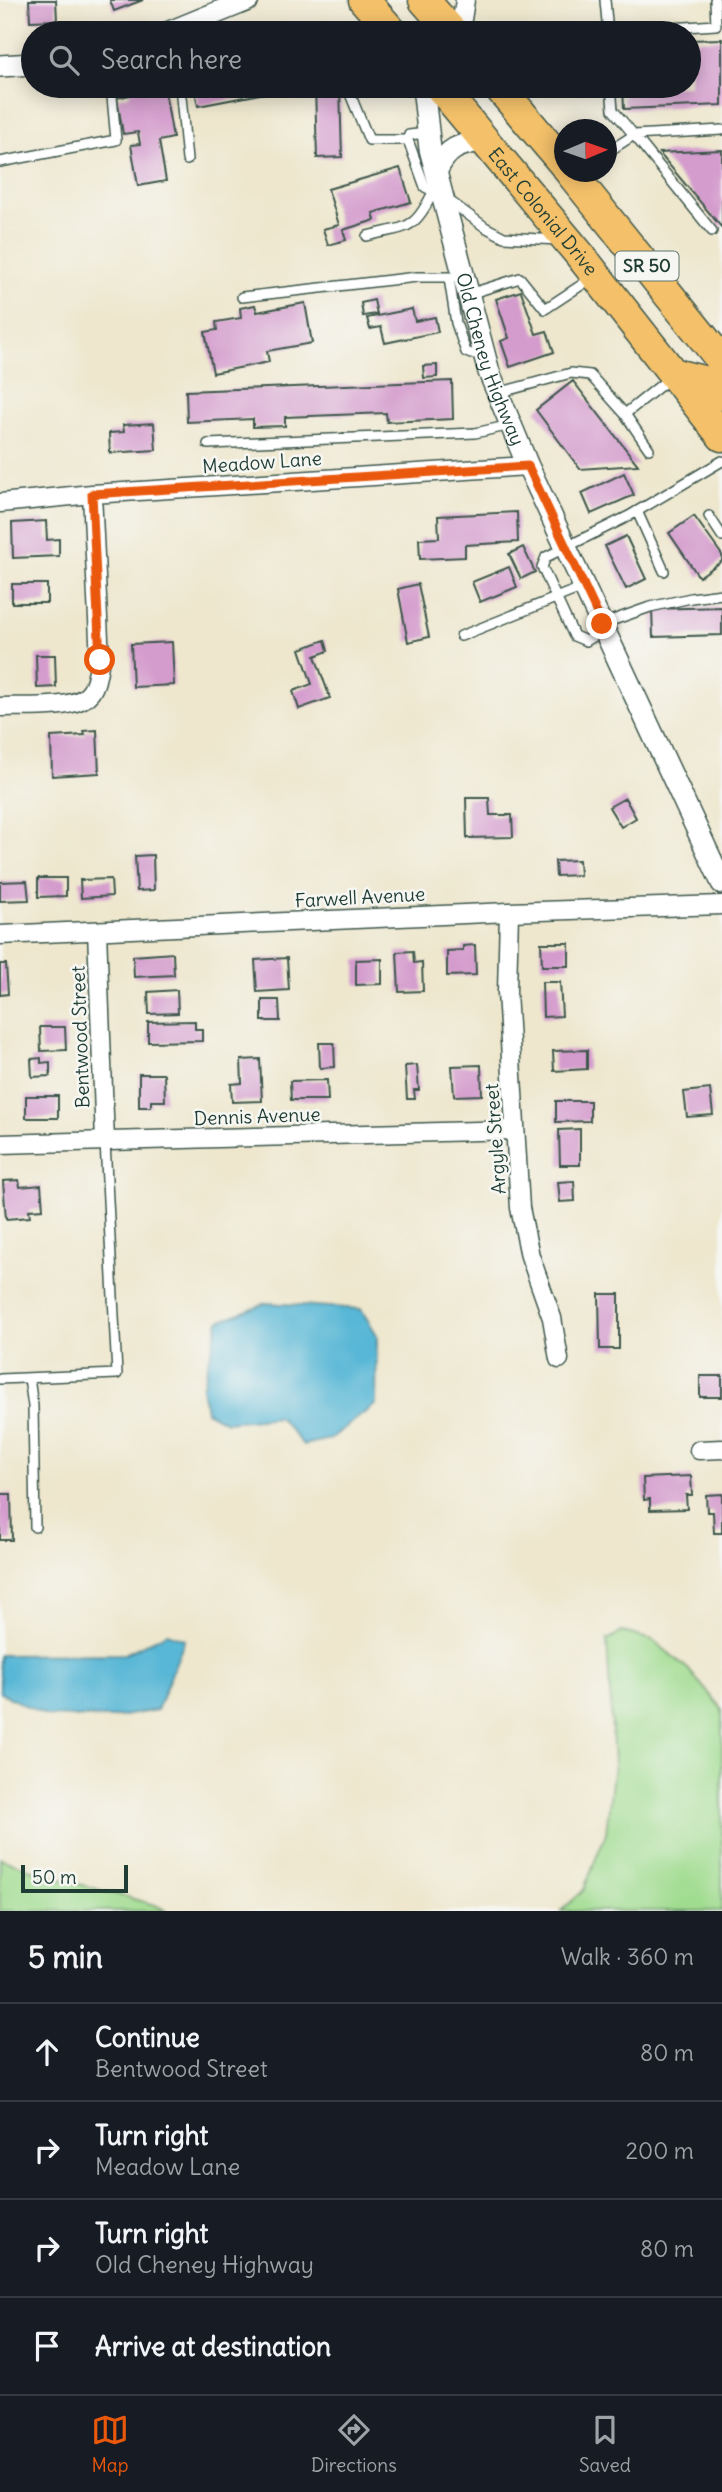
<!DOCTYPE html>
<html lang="en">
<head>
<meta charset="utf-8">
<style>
	:root { --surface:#171b24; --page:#20242c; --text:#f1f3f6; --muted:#9ea1a6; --line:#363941; --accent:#ea580c }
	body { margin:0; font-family:Delius,sans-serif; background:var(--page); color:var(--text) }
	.compass { position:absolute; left:554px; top:119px; width:63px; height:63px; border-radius:50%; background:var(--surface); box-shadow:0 4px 18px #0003; rotate:88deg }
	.scale { position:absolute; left:21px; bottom:18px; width:107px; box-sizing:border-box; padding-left:7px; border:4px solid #1f3d34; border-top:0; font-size:19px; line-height:24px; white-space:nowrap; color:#1f3d34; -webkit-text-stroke:5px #f6f6f2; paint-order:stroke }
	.stop { position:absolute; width:21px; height:21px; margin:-16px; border:5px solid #ea580c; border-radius:50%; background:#fff }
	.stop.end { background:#ea580c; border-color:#fff; box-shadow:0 2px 7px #0008 }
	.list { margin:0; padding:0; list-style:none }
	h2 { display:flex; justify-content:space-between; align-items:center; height:91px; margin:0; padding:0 28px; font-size:30px }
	h2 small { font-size:23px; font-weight:400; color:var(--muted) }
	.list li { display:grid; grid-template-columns:46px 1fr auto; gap:21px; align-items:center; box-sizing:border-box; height:98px; padding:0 28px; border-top:2px solid var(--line) }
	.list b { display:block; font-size:26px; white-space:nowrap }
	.list p { margin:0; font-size:23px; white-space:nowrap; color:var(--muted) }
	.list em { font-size:23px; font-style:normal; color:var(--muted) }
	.icon { flex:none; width:38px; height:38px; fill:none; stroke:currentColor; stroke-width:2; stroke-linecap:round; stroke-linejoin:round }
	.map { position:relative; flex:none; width:722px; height:1911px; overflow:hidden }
	.search { position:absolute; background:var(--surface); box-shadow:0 4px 18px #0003; left:21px; right:21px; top:21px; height:77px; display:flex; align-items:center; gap:18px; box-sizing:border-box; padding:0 24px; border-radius:38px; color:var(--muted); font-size:26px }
	.sheet { height:483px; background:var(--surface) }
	nav { display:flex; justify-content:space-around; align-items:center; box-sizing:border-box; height:98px; border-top:2px solid var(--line); background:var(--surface); font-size:19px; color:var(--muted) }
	nav a { display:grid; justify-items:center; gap:4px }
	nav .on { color:var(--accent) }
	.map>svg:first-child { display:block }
</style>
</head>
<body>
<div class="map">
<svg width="722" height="1911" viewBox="0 0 722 1911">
	<rect width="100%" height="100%" fill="#f6f6f2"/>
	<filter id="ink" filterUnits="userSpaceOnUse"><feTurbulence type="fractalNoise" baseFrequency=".0143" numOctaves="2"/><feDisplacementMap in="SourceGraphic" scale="14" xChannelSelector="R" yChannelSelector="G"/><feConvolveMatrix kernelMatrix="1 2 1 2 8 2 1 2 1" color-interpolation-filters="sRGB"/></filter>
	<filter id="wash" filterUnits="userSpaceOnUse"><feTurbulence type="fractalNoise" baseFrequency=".00686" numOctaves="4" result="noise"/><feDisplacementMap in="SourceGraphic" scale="28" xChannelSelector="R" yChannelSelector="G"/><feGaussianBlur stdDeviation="1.57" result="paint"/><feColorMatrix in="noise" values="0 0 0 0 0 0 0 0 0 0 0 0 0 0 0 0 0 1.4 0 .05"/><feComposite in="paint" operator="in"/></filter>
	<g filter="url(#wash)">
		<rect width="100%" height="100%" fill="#eee7ce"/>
		<path fill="#a0dc90" stroke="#608c62" stroke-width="2" d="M622,1632l31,8 35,29 34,40v202h-161l22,-20 23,-58 8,-69 -7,-124z
			M0,1858l53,19 102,28 12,6h-167z"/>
		<path fill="#58b7d6" stroke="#3c7a85" stroke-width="2" d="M266,1303l95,6 16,26 -1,69 -46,35 -27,6 -24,-28 -53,5 -20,-11 -4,-23 17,-67z
			M167,1633l18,6 -28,71 -45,8 -65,-2 -47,-23v-38l125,-1z"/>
		<g id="blocks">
			<path fill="#d49ccd" d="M29,0h27l1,20 -27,1z
				M110,0h33l-29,11z
				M722,39v66l-98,4 -1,-23h66v-46z
				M129,86h35l9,52 -14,3 7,40 -28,5 -7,-41 9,-1 -2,-12 -15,2 -6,-36 13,-3z
				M194,86h98v2l-94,18z
				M315,86h25l2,71 -25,1z
				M722,150v78l-63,-75z
				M400,168l11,34 -38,11 2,7 -32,10 3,10 -18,5 -5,-16 16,-4 -11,-36z
				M521,291l15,43 11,-3 7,21 -44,15 -9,-26 8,-3 -13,-39z
				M374,300l3,14 -14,2 -2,-13z
				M305,303l7,40 -45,8 2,11 -56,11 -8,-41 12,-2 -1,-8 25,-4 -1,-10 15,-3 2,7z
				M412,309l3,12 20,-4 3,15 -53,11 -4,-16 -11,2 -3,-11z
				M437,365v12l-13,1 -1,-12z
				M452,381l1,38 -66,3 -1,-9 -101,4v9l-32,1v-8l-66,3 -1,-31z
				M573,381l65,84 -58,4 -44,-59z
				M154,423l2,27 -46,3 -1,-20 15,-1 -1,-7z
				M624,473l10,22 -43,19 -9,-21z
				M517,512l1,30 -53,3v12l-45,2 -1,-20 20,-1 -1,-22z
				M694,516l28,39v6l-23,16 -30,-44z
				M46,521l1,19 12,-1v17l-46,2 -1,-35z
				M626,536l20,43 -20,10 -21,-43z
				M523,547l12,25 -14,7 -12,-25z
				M509,567l8,20 -37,15 -8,-20z
				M12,584h35v19h-35z
				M418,584l11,53 -21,5 -10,-53z
				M722,607v28l-69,2 -1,-28z
				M325,640l3,11 -13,5 15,42 -31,11 -6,-18 19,-7 -12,-35z
				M172,642l2,43 -41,2 -2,-43z
				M36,655h19l1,32 -19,1z
				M97,730l2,43 -47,3 -1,-39 34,-2 -1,-4z
				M466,798h23l1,17h22l1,22 -46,1z
				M625,798l11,20 -15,9 -12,-20z
				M153,855l1,35 -17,1 -2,-35z
				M579,860l1,15 -24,1 -1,-15z
				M38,878h28v18l-28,1z
				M111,879l1,17 -31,2 -1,-18z
				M27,881l2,19 -29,1v-19z
				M541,943h28v23h-27z
				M475,945l1,30 -29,1v-25l16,-1v-4z
				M413,951l1,12 8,-1 1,29 -24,1 -2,-40z
				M173,953l1,22 -40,2 -1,-21z
				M287,958l2,32 -32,2 -2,-32z
				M382,959v25l-26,1v-25z
				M0,964h6l2,30 -8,1z
				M542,982h18l2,34 -19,1z
				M177,990l1,23 -29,1 -1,-22z
				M262,1000h17l1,21h-18z
				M195,1021v8h7v12l-54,1v-20z
				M40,1027h25l1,23 -25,1z
				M319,1043h15l1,24 -15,1z
				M587,1050v19l-33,2 -1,-20z
				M41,1058v5l9,-1v14l-18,1 -1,-18z
				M260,1059l2,42 -30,1 -1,-18 11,-1 -1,-23z
				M417,1065l2,25h-5l1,9h-8l-2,-33z
				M481,1065l1,30 -28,1 -2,-30z
				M139,1074h25l1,27h-14v6h-12z
				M327,1080l1,20h-37l-1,-19z
				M710,1089l3,26 -26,2 -3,-25z
				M26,1096h32v22h-32z
				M556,1101h34v20l-34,1z
				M580,1129v36h-20l-1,-35z
				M19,1180l1,7 21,-2 2,24 -14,1 1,7 -24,2 -3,-38z
				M574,1181l1,20 -15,1 -2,-20z
				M599,1294h20v55h-19z
				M700,1376h22v21h-22z
				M691,1476l1,19h-6l1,14 -37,1v-11l-6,1 -1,-22z
				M0,1494h11l1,46h-12z
				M722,1494v39h-8l-1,-21h-6l-1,-17z"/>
		</g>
	</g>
	<g filter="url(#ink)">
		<use href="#blocks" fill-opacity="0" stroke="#3e564b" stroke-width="2"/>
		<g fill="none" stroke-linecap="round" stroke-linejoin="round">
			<defs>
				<path id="service" d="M605,0l3,33
					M608,32l108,-7 -1,-25
					M180,86l7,74
					M348,89l21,51h39
					M427,133l-18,2 -1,5 17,47 19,10 41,30 19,10 54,3
					M606,153l28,-18 -21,-25 -2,-24
					M0,162l116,-22 -5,-54
					M712,231l-78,-96 88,-5
					M367,236c40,-10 47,-4 66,-44
					M449,278l7,45 10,29 5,2 13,-1
					M469,294l51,-16 25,31 47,-31
					M242,297l175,-20h46
					M498,393l73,-20 19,2 35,39 46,-37
					M625,414l24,35
					M208,444l267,-11 36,-8
					M637,511l27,60
					M709,516l13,20
					M602,624l48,-17 41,-9 31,-4
					M603,631l-17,10 -12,-5 -32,-69 4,-10 83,-41 93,-55
					M461,636l122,-49
					M29,1378l4,28 2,121
					M0,1379l117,-5 -12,-232"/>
				<path id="minor" d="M460,33l5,-33
					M0,503l92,-9 436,-28
					M0,707c21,-1 72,3 87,-11 10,-9 10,-23 13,-36l-8,-166
					M509,912l-2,80 13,216 10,48 22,62 7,41
					M97,931l8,211
					M0,935l509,-23 213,-7
					M0,1144l515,-14
					M699,1450l23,-1"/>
				<g id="tertiary">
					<path d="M167,33l81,-33"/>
					<path d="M0,66l33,-2"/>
					<path id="s1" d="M423,86l7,63 59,223 39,94 194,417"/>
					<path d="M437,170c12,-25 24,-25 49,-30"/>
				</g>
				<g id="trunk">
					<path d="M364,0l29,33"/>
					<path d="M424,0l29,33"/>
					<path id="s2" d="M439,86l141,169 142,181"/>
					<path d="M498,86l66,78"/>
					<path d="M570,172l152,189"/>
					<path d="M675,374l28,7 19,14"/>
				</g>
			</defs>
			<use href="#service" stroke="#3e564b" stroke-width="12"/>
			<use href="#minor" stroke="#3e564b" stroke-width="21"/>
			<use href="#tertiary" stroke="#3e564b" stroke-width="24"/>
			<use href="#trunk" stroke="#3e564b" stroke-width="33"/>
			<use href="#service" stroke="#fff" stroke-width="9"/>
			<use href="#minor" stroke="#fff" stroke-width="18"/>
			<use href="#tertiary" stroke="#fff" stroke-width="21"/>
			<use href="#trunk" stroke="#f4c16a" stroke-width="30"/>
		</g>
	</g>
	<g fill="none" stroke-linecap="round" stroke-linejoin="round" filter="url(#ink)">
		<path stroke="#ea580c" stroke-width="9" d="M100,660l-8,-166 436,-28 74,158"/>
	</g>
	<g text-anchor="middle" stroke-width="5" stroke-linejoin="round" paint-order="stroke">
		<rect fill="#f6f6f2" stroke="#60746d" stroke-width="2" x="615.5" y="251.5" width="63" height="29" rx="5"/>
		<g font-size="18" font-weight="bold" fill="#1f3d34">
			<text x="647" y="272">SR 50</text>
		</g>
		<g font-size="19" fill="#1f3d34" stroke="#f6f6f2">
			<text dy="7" stroke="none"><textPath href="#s2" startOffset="163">East Colonial Drive</textPath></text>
			<text dy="7" stroke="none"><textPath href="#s1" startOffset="282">Old Cheney Highway</textPath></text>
			<text transform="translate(262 462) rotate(-4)" y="7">Meadow Lane</text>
			<text transform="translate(360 897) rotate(-3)" y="7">Farwell Avenue</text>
			<text transform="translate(80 1037) rotate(-92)" y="7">Bentwood Street</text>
			<text transform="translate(257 1116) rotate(-2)" y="7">Dennis Avenue</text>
			<text transform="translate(495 1139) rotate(-94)" y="7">Argyle Street</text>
		</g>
	</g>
</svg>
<svg class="compass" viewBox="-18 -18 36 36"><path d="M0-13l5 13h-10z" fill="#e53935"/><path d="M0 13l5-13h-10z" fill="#9ea1a6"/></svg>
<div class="scale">50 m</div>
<div class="stop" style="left:100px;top:660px"></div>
<div class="stop end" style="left:602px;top:624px"></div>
<div class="search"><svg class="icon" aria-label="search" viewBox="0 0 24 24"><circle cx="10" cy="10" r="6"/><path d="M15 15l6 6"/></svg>Search here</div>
</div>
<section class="sheet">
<h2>5 min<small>Walk · 360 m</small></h2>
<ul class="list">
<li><svg class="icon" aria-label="ahead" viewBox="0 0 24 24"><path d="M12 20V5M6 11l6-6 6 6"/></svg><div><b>Continue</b><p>Bentwood Street</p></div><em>80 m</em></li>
<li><svg class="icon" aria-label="right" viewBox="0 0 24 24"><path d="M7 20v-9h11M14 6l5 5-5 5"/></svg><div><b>Turn right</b><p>Meadow Lane</p></div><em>200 m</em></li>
<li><svg class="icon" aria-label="right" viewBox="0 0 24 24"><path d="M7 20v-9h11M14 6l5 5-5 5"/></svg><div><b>Turn right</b><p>Old Cheney Highway</p></div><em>80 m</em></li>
<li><svg class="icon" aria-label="arrive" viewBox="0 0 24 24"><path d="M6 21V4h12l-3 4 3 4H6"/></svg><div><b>Arrive at destination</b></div></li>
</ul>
</section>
<nav>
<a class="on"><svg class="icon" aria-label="map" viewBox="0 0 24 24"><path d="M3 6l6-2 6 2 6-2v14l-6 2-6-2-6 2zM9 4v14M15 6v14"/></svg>Map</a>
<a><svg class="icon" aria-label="directions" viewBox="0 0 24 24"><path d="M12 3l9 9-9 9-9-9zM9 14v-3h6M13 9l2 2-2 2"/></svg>Directions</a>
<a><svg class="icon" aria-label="saved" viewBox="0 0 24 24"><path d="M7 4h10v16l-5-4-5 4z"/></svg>Saved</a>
</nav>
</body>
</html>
